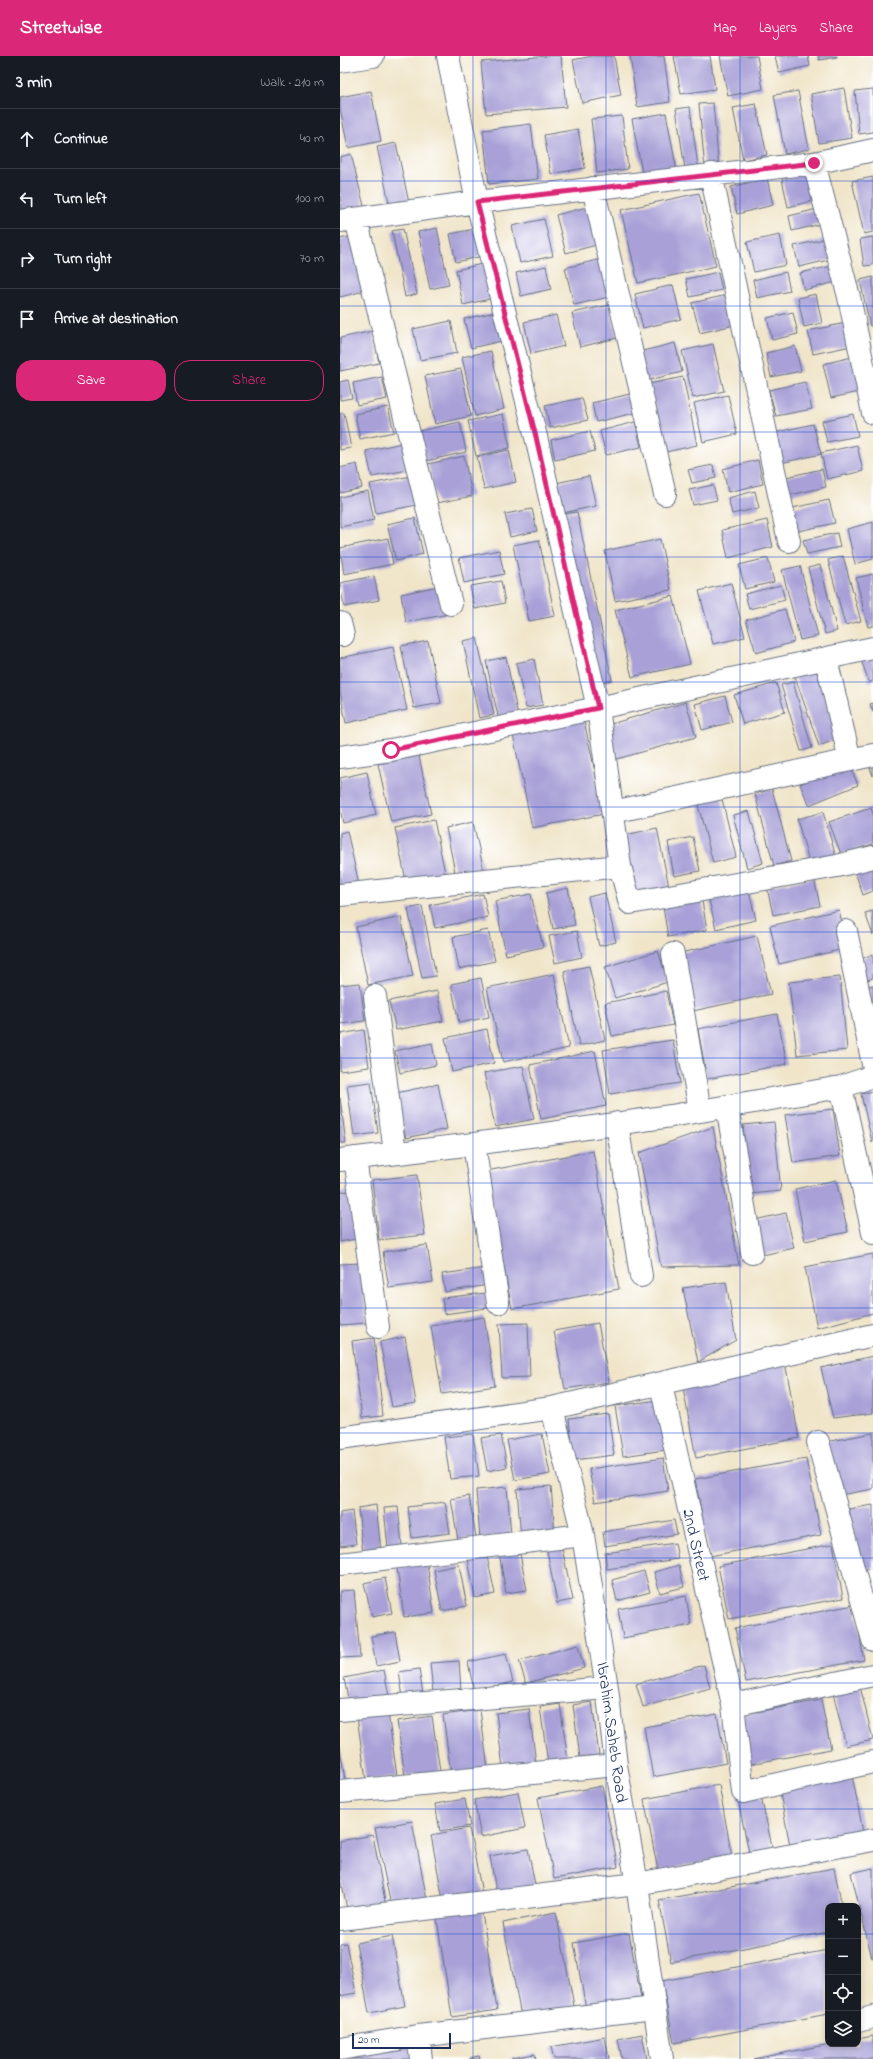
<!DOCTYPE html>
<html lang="en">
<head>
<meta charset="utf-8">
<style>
	:root { --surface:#171b24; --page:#20242c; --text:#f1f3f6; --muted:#9ea1a6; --line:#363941; --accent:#db2777 }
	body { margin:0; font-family:"Indie Flower",sans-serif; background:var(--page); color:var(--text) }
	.controls { position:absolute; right:12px; bottom:12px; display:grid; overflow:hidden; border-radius:8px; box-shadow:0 2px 6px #0003 }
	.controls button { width:36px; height:36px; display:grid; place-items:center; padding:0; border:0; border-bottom:1px solid var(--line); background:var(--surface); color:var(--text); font:20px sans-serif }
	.scale { position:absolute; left:12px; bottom:10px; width:99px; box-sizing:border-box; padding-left:4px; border:2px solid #1b2f5e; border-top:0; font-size:11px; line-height:14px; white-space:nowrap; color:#1b2f5e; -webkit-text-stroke:3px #fff; paint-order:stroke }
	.stop { position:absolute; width:12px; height:12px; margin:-9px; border:3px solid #db2777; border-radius:50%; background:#fff }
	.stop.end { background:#db2777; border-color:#fff; box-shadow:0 1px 4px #0008 }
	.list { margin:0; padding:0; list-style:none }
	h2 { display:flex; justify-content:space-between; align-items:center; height:52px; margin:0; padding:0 16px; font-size:17px }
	h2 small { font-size:13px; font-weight:400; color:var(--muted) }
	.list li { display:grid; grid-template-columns:26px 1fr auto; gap:12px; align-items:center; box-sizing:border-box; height:60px; padding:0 16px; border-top:1px solid var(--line) }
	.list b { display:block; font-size:15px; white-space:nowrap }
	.list em { font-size:13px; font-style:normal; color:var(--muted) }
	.actions { display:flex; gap:8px; padding:12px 16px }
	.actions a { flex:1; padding:9px 0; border:1px solid var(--accent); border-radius:16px; text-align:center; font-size:14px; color:var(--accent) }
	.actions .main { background:var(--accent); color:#fff }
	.icon { flex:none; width:22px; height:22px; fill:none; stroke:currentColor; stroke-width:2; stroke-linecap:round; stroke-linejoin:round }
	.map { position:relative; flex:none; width:533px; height:2003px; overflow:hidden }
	header { display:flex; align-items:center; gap:24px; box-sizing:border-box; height:56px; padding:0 20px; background:var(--accent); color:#fff }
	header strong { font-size:19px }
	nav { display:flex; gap:22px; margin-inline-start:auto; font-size:14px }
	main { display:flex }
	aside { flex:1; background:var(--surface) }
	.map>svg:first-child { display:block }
</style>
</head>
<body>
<header>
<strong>Streetwise</strong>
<nav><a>Map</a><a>Layers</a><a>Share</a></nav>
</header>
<main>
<aside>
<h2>3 min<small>Walk · 210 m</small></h2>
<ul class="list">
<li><svg class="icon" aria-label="ahead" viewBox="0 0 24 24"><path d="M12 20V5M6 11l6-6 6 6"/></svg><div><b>Continue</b></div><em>40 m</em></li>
<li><svg class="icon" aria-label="left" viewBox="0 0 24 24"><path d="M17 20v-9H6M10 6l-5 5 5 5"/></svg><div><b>Turn left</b></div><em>100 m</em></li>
<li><svg class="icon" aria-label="right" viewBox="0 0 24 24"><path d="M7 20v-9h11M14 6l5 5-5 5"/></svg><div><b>Turn right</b></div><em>70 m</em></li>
<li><svg class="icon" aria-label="arrive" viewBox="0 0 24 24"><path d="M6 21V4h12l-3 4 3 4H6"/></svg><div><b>Arrive at destination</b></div></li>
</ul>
<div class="actions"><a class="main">Save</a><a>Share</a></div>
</aside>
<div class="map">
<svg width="533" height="2003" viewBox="0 0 533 2003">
	<rect width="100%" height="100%" fill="#fff"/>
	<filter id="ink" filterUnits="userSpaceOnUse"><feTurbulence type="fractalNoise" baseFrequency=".025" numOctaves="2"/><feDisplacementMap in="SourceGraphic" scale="8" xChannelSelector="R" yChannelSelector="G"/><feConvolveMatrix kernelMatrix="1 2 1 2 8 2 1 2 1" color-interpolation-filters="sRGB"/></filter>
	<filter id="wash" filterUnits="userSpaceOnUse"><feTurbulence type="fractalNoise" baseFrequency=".012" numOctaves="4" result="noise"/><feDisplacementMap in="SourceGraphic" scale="16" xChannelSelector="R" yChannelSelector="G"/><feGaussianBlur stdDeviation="0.9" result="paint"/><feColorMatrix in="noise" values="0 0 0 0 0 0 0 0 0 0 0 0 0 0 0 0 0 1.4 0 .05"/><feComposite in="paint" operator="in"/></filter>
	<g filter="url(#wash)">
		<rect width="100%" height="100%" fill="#f0e5c9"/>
		<g id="blocks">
			<path fill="#a8a0d7" d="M207,0h14l5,51 -80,7 -5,-52z
				M252,0h22l7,39 -39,8 -9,-43z
				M290,0h34l6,46 -33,5z
				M334,0h36l5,33 -34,5z
				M380,0h37l6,33 -35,7z
				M435,0h33l2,10 -31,7z
				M478,0h19v1l-18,3z
				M504,32l8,50 -33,5 -8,-49z
				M533,33v43l-14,2 -4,-43z
				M31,35l10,50 -33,7 -8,-40v-11z
				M458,35l11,58 -24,5 -11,-59z
				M373,47l6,66 -14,1 -6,-66z
				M416,48l11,51 -24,5 -10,-52z
				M350,51l8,60 -13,2 -9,-60z
				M326,57l11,58 -34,7 -11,-59z
				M282,60l6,53 -31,4 -6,-54z
				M191,68l7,55 -49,5 -6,-54z
				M238,73l7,39 -34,6 -7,-39z
				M56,87l13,60 -19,4 -13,-60z
				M11,98l13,52 -24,6v-55z
				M473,115l7,28 -32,8 -6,-28z
				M533,121v55l-9,2 -12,-53z
				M427,122l6,27 -36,9 -6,-27z
				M359,137l17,73 -78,17 -17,-73z
				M251,150l9,38 -34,9 -10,-38z
				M481,152l4,15 -33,8 -3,-15z
				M204,163l9,37 -33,7 -8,-37z
				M97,172l12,57 -19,4 -12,-57z
				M140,172l7,27 -31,7 -6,-28z
				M63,173l14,65 -12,3 -13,-66z
				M20,178l12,55 -32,8v-58z
				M440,179l6,30 -32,7 -7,-30z
				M533,181v28l-9,1 -4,-27z
				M489,182l4,21 -34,8 -5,-21z
				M261,203l8,38 -35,8 -9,-37z
				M146,207l8,35 -31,7 -7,-35z
				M206,210l5,23 -30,7 -5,-23z
				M492,210l4,16 -32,8 -4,-17z
				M378,216l4,18 -32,7 -4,-18z
				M446,216l4,19 -33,7 -4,-18z
				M533,221v48l-3,1 -10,-46z
				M333,229l8,34 -38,9 -8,-34z
				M476,238l6,29 -18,4 -6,-29z
				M387,239l7,30 -34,8 -8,-30z
				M270,249l7,33 -37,9 -8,-34z
				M159,255l7,29 -35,8 -7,-29z
				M453,256l5,22 -26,6 -5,-22z
				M216,259l8,31 -33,8 -7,-32z
				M111,265l6,32 -37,7 -7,-31z
				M510,266l6,23 -43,9 -5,-23z
				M33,275l6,32 -39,8v-33z
				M335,287l7,29 -37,9 -6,-29z
				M373,288l11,47 -31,7 -11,-47z
				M455,290l6,25 -30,6 -5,-24z
				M151,295l13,58 -29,7 -13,-59z
				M516,300l8,35 -33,7 -8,-34z
				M121,313l10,47 -36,8 -10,-48z
				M42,321l5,22 -30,6 -4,-22z
				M343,321l14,68 -31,7 -17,-68z
				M8,324l4,18 -12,2v-18z
				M465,326l7,27 -36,7 -7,-26z
				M294,337l5,19 -43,10 -4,-19z
				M388,339l9,39 -34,8 -9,-39z
				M242,342l6,22 -38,8 -5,-22z
				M48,351l6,25 -34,7 -5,-25z
				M4,357l7,35 -11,2v-36z
				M163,358l7,34 -34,8 -8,-35z
				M513,358l5,22 -31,6 -5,-21z
				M120,366l6,30 -40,9 -7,-30z
				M295,366l6,25 -35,8 -6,-24z
				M473,368l8,30 -45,10 -7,-30z
				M250,375l5,20 -40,9 -4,-20z
				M66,386l6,27 -40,8 -6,-26z
				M517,389l6,26 -36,8 -6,-26z
				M169,394l7,32 -32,7 -7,-32z
				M124,400l8,40 -35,7 -9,-39z
				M418,404l5,24 -35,8 -5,-23z
				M17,408l5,24 -22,5v-25z
				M373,409l3,13 -24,5 -4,-13z
				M482,413l4,18 -36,8 -4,-18z
				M71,420l6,29 -41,8 -6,-29z
				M249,420l7,30 -38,8 -7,-30z
				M373,429l4,15 -24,5 -4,-15z
				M28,435l6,29 -34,7v-30z
				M415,435l4,17 -27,6 -4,-16z
				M489,444l6,23 -41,9 -6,-23z
				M192,453l5,22 -27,6 -5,-23z
				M237,456l35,168 -14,3 -35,-169z
				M75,462l8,36 -27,7 -9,-37z
				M427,464l6,27 -45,11 -6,-28z
				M533,466v37l-18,5 -8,-35z
				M497,477l3,14 -33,7 -4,-14z
				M48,482l5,26 -49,10 -4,-26z
				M320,483l11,51 -56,11 -10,-50z
				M199,484l16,76 -26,5 -16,-76z
				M159,494l5,24 -40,9 -5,-25z
				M503,500l18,65 -16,4 -17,-65z
				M428,502l6,24 -29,7 -6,-24z
				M480,509l17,66 -12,3 -17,-66z
				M460,510l18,70 -18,4 -18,-70z
				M533,518v52l-5,1 -12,-49z
				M34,520l5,24 -35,7 -4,-24z
				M161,525l4,22 -30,6 -5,-23z
				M391,527l14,54 -32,7 -14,-53z
				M103,529l6,29 -43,8 -5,-28z
				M441,529l4,15 -36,9 -4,-15z
				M333,540l17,68 -58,13 -17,-67z
				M445,553l9,33 -38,11 -10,-33z
				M137,582l17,77 -15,3 -16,-77z
				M88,585l13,62 -27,5 -13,-62z
				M53,591l14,63 -61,13 -6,-31v-34z
				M533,596v29l-4,1 -9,-25z
				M166,601l12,60 -19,4 -13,-60z
				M194,603l9,46 -17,3 -10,-45z
				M475,611l25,71 -21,8 -25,-72z
				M453,626l19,66 -11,3 -20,-66z
				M436,627l9,29 -42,12 -9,-29z
				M385,640l7,26 -30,8 -7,-26z
				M346,646l10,35 -83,23 -9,-34z
				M533,647v9l-3,-8z
				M243,660l21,98 -72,14 -20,-98z
				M79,700l12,58 -40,8 -13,-58z
				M509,708l9,21 -49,20 -9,-21z
				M533,708v12l-4,-11z
				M27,716l9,43 -33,8 -3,-14v-31z
				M432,733l19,72 -17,5 -19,-72z
				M381,739l15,62 -23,6 -16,-62z
				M531,752l2,6v30l-32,10 -12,-32z
				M409,755l14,52 -16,5 -14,-53z
				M483,756l13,45 -26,8 -13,-46z
				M94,764l11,53 -39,8 -11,-53z
				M133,766l11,49 -28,6 -10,-49z
				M317,772l13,64 -36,7 -13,-63z
				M7,775l13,58 -20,4v-60z
				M353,781l7,34 -26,5 -6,-34z
				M533,810v25l-10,4 -8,-23z
				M474,822l6,28 -47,9 -6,-28z
				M228,832l7,37 -22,4 -7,-36z
				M409,835l7,29 -40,9 -7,-29z
				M265,837l11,49 -17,4 -11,-49z
				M143,838l5,23 -53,11 -5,-23z
				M191,838l12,53 -37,8 -11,-54z
				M362,845l5,29 -39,7 -5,-30z
				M82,850l14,70 -14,2 -14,-69z
				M499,854l9,38 -69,16 -9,-38z
				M533,855v24l-8,-22z
				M61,861l12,59 -45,9 -12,-58z
				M148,874l7,31 -36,8 -6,-32z
				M237,875l5,26 -27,6 -6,-27z
				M417,880l14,58 -78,17 -13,-58z
				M318,895l10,31 -53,16 -10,-31z
				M533,898v24l-11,4 -7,-21z
				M249,910l16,74 -26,6 -15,-75z
				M214,918l15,74 -66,14 -16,-74z
				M500,921l7,73 -50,5 -8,-73z
				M141,922l8,39 -30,6 -8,-39z
				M20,927l5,38 -25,3v-39z
				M533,929v38l-12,-34z
				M97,935l6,30 -47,9 -7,-29z
				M326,935l7,34 -61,11 -7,-33z
				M437,958l10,50 -80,15 -9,-50z
				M147,973l7,34 -42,9 -7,-34z
				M24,974l5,37 -29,4v-37z
				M333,984l7,43 -70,11 -7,-44z
				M92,987l4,22 -36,8 -5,-22z
				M255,995l11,55 -65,13 -11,-54z
				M183,1010l11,53 -39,8 -11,-54z
				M31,1026l7,51 -24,3 -7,-51z
				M98,1028l9,45 -41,9 -10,-45z
				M533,1035v51h-1l-11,-48z
				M0,1042l6,45h-6z
				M493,1053l7,47 -47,7 -8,-48z
				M434,1066l7,69 -31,3 -7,-69z
				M373,1071l26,138 -78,2 -22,-114z
				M253,1095l26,138 -107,20 -26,-138z
				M77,1119l8,60 -46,5 -7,-60z
				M496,1124l12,52 -43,9 -10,-52z
				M8,1135l8,48 -16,3v-50z
				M446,1157l8,35 -36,8 -8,-35z
				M87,1189l6,37 -44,6 -6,-36z
				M533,1198v59l-56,15 -12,-61z
				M21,1207l6,60 -27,2v-61z
				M145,1212l3,17 -43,7 -3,-18z
				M386,1226l10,58 -38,22 -15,-74z
				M146,1237l1,15 -43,6 -2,-16z
				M144,1261l11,69 -53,8 -11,-68z
				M188,1267l2,54 -28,1 -3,-54z
				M258,1267l11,59 -44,7 -11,-58z
				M65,1281l11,66 -24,4 -12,-65z
				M34,1282l9,78 -21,2 -10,-77z
				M533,1300v57l-40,5 -12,-50z
				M445,1306l14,76 -103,20 -14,-76z
				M318,1344l7,50 -42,6 -8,-50z
				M268,1358l6,41 -40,5 -5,-41z
				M533,1377v56l-38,7 -10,-54z
				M133,1378l6,42 -29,3 -6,-42z
				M202,1378l8,40 -35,6 -8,-40z
				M161,1379l6,32 -20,4 -6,-33z
				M323,1402l5,33 -73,11 -6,-33z
				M466,1403l15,76 -111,21 -15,-77z
				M211,1430l4,49 -34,3 -4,-49z
				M167,1431l4,48 -31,3 -4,-48z
				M129,1440l7,41 -18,3 -7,-41z
				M105,1446l5,31 -38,5 -4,-31z
				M36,1449l5,47 -18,2 -5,-46z
				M533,1449v63l-12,2 -12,-61z
				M58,1451l4,39 -14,2 -4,-40z
				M12,1455l4,33 -16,2v-33z
				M334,1464l3,14 -72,12 -2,-14z
				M335,1487l3,16 -71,10 -2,-16z
				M493,1488l10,54 -114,21 -11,-53z
				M222,1492l11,52 -16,3 -10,-52z
				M179,1493l8,41 -21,3 -7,-40z
				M147,1500l8,38 -20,4 -7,-39z
				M87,1507l7,50 -30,4 -7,-49z
				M119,1509l8,41 -25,5 -8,-41z
				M339,1509l5,22 -24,6 -6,-21z
				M304,1515l6,21 -33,9 -5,-21z
				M45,1522l7,35 -20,4 -8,-34z
				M14,1534l6,67 -20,1v-67z
				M346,1540l5,29 -68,13 -5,-29z
				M514,1549l10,55 -118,22 -11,-54z
				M55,1576l5,29 -24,5 -5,-30z
				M238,1589l6,23 -58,15 -7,-22z
				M166,1598l7,28 -39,9 -6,-29z
				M119,1605l2,29 -28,2 -3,-29z
				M364,1609l6,23 -67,19 -7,-23z
				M79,1613l4,25 -20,3 -4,-25z
				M44,1614l5,26 -40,8 -5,-26z
				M519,1626l14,58 -27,6 -14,-57z
				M481,1644l10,49 -81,15 -10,-49z
				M252,1646l7,53 -19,2 -7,-52z
				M220,1648l8,57 -20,3 -8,-57z
				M189,1653l7,54 -33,5 -7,-55z
				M140,1654l8,59 -37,5 -8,-59z
				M48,1657l9,63 -31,4 -9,-63z
				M377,1658l9,49 -73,14 -9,-50z
				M92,1660l8,55 -35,5 -8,-55z
				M0,1691l6,40h-6z
				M512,1719l12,62 -73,14 -12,-63z
				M379,1729l13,72 -74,14 -14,-72z
				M262,1730l16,81 -64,12 -16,-81z
				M178,1736l7,36 -44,9 -7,-37z
				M420,1736l13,59 -23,6 -13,-61z
				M125,1743l5,27 -30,5 -5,-27z
				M72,1765l15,79 -36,6 -16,-78z
				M129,1772l13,65 -39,7 -12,-65z
				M33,1779l13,72 -38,7 -8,-40v-33z
				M188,1793l8,41 -39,7 -7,-41z
				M494,1812l8,38h-14v26l-157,30 -12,-62z
				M533,1812v90h-1l-21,-85z
				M141,1850l16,104 -45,7 -16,-104z
				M216,1856l19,99 -53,10 -19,-98z
				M289,1877l13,71 -55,10 -13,-71z
				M52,1880l13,70 -36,7 -13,-70z
				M6,1887l10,50 -16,3v-52z
				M488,1894v64l-154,29 -12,-62z
				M302,1978l5,25h-25l-4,-20z
				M533,1980v23h-120l77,-15h28v-5z
				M265,1981l4,22h-55l-3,-12z
				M69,1987l3,16h-72z
				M195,1998l1,5h-24v-1z
				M139,2000l1,3h-10v-1z"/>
		</g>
	</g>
	<g filter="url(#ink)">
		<use href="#blocks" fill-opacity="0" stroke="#666f83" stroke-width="1"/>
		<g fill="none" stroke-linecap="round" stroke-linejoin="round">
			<defs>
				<path id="street" d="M0,5l33,-5
					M474,107l59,-13
					M371,118l78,367
					M253,132l72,306
					M16,163l95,385
					M0,165l137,-19 337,-39 35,134 24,116
					M0,567l3,12h-3
					M533,592l-275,60 22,158 10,37 207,-37 36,-9
					M486,603l24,101
					M0,701l51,-7 207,-42 -62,-271 -59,-235 -29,-146
					M273,756l260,-57
					M0,839l280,-29
					M506,875l27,133
					M333,898l27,157
					M35,940l20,157
					M501,1031l32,146
					M387,1050l25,147
					M277,1067l24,153
					M134,1088l24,159
					M15,1102l23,169
					M0,1104l134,-16 197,-28 170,-29 32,-11
					M321,1329l72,320 10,87 130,-30
					M212,1352l31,127 24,153 9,77 21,119 25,175
					M0,1382l212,-30 321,-73
					M478,1386l55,198
					M0,1508l243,-29
					M393,1649l140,-30
					M0,1654l267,-22
					M0,1736l276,-27
					M0,1863l297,-35 236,-44
					M518,1965l15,-4
					M78,1980l3,23
					M0,1993l78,-13 236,-28"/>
			</defs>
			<use href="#street" stroke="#666f83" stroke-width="24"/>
			<use href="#street" stroke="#fff" stroke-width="22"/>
		</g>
	</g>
	<g fill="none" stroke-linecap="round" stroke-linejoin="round" filter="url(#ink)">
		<path stroke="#db2777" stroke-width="5" d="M51,694l207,-42 -62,-271 -59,-235 337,-39"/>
	</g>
	<path fill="none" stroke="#1d4ed8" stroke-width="1" stroke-opacity="0.55" d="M133,0v2003M266,0v2003M400,0v2003M0,125h533M0,250h533M0,376h533M0,501h533M0,626h533M0,751h533M0,876h533M0,1002h533M0,1127h533M0,1252h533M0,1377h533M0,1502h533M0,1627h533M0,1753h533M0,1878h488M518,1878h15"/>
	<g text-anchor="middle" stroke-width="3" stroke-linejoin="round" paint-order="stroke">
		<g font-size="17" fill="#1b2f5e" stroke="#fff">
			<text transform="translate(357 1489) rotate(77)" y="6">2nd Street</text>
			<text transform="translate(273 1676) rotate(82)" y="6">Ibrahim Saheb Road</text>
		</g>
	</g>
</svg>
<div class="controls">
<button>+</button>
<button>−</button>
<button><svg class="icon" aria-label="locate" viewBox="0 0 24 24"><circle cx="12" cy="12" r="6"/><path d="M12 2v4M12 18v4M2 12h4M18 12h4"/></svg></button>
<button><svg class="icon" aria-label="layers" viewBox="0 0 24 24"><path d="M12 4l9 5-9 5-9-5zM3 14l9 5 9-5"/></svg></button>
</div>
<div class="scale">20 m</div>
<div class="stop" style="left:51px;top:694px"></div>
<div class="stop end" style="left:474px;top:107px"></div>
</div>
</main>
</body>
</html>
